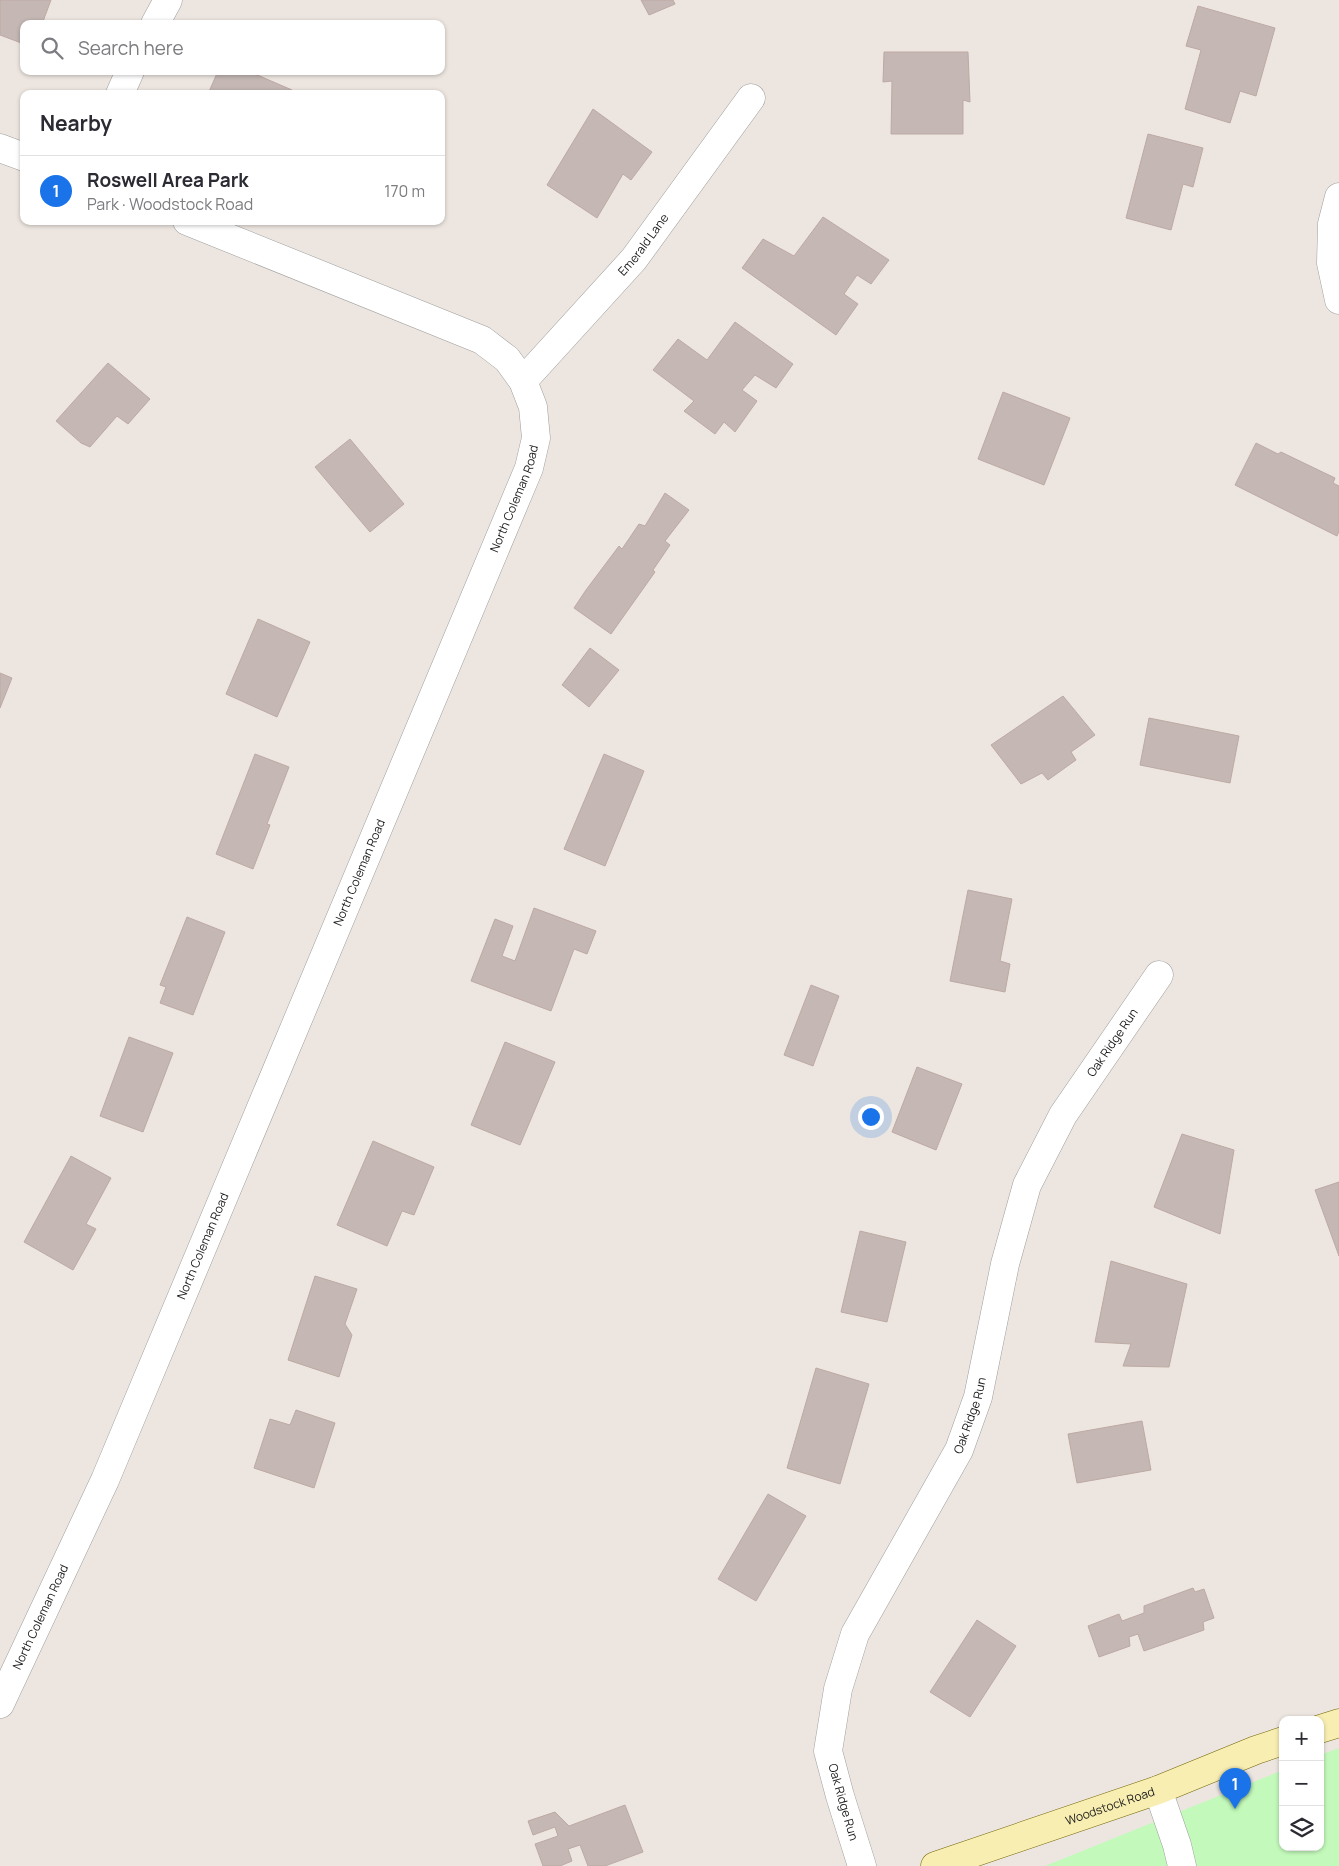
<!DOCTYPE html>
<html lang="en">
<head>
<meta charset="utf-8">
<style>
	:root { --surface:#fff; --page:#f7f7f7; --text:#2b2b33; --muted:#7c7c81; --line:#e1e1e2; --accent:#1a73e8 }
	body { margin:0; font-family:Manrope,sans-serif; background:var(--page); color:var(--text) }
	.controls { position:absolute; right:15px; bottom:15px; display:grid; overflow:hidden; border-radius:10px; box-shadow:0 1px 4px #0004 }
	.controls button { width:45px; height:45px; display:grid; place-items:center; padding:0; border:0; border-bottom:1px solid var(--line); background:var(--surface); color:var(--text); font:25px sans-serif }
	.you { position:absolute; left:870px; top:1116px; width:18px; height:18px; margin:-12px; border:4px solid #fff; border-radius:50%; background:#1a73e8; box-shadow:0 0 0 8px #1a73e833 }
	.badge { display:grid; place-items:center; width:32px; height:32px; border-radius:50%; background:var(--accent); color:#fff; font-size:16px; font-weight:700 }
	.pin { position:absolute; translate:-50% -41px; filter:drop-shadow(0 1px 2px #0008) }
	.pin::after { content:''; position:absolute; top:26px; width:18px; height:15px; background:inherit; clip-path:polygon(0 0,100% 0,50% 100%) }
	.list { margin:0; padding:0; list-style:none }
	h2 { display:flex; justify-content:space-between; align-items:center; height:65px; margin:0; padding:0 20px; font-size:21px }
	h2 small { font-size:16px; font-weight:400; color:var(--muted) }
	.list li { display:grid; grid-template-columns:32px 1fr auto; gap:15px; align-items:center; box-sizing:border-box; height:70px; padding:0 20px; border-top:1px solid var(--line) }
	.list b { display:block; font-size:19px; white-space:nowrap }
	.list p { margin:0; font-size:16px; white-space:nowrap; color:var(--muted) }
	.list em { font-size:16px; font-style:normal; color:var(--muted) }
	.icon { flex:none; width:28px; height:28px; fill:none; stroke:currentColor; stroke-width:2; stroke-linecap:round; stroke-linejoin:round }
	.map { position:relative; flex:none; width:1339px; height:1866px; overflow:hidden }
	.search { position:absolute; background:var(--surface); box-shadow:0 1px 4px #0004; left:20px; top:20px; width:425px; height:55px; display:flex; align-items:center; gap:12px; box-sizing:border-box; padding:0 18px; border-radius:10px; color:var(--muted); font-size:19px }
	.panel { position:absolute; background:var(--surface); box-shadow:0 1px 4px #0004; left:20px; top:90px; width:425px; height:135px; border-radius:10px }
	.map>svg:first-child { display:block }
</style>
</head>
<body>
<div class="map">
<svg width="1339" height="1866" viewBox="0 0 1339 1866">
	<rect width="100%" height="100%" fill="#ede6e0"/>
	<path fill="#c3f9bb" d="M1339,1748v118h-294l238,-96v77h37v-92z"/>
	<path fill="#c4b7b4" stroke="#bea9a3" d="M0,0h51l-9,24h-18v20l-24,-9z
		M641,0h32l2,4 -26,11z
		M1198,6l77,22 -19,68 -16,-5 -10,32 -45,-14 16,-59 -15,-4z
		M884,52h84l2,50 -7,-2v34h-72l1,-53 -9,1z
		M218,71h30l44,19 -1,4h-83z
		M593,109l59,43 -21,28 -8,-6 -26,44 -50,-33z
		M1148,134l55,14 -10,39 -10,-3 -12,46 -45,-12z
		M823,217l66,43 -18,24 -14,-9 -13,19 14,10 -22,31 -94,-67 21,-29 31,17z
		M735,322l58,42 -17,24 -21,-13 -13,15 15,11 -22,31 -11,-10 -9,12 -31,-23 10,-10 -41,-31 25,-31 29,21z
		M108,363l42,36 -22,25 -11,-8 -27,31 -9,-4 -25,-22z
		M1003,392l67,26 -26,67 -66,-26z
		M350,439l54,65 -34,28 -55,-65z
		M1256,443l22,11 3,-2 54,26 -2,5 6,3v45l-2,5 -102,-51z
		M665,493l24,17 -24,31 5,4 -17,25 2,2 -44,62 -37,-26 12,-18 33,-44 3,3 17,-25 6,2z
		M258,619l52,23 -33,75 -51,-23z
		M590,648l29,22 -30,37 -27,-22z
		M0,673l12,5 -12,30z
		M1063,696l32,39 -24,17 5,8 -28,20 -6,-7 -21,11 -30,-39z
		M1149,718l90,18 -9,47 -90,-18z
		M255,754l34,13 -22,57 3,1 -17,44 -37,-15z
		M604,754l40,17 -39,95 -41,-17z
		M968,890l44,9 -12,62 10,3 -5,28 -55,-11z
		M534,908l62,23 -9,23 -13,-5 -23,62 -80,-30 24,-62 18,7 -11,30 13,5z
		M187,917l38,15 -32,83 -33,-12 6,-16 -6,-2z
		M811,985l28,11 -26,70 -29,-11z
		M129,1037l44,16 -30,79 -43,-16z
		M505,1042l50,20 -35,83 -49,-20z
		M917,1067l45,17 -26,66 -44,-18z
		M1182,1134l52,16 -14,84 -66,-27z
		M373,1141l61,26 -20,48 -12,-4 -15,35 -50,-21z
		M71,1156l40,22 -25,46 10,5 -23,41 -49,-28z
		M1339,1182v74l-24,-66z
		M860,1231l46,11 -19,80 -46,-10z
		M1111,1261l76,23 -18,83 -46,-1 8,-22 -36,-2z
		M315,1276l42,13 -12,35 7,11 -13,42 -51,-17z
		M816,1368l53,16 -29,100 -53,-16z
		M296,1410l39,13 -21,65 -60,-20 16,-49 20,6z
		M1142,1421l9,49 -74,13 -9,-49z
		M768,1494l38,22 -50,85 -38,-22z
		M1193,1588l2,4 9,-3 10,29 -11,4 1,8 -60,21 -6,-17 -9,3 1,9 -31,11 -11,-31 31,-12 3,7 22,-8v-7z
		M977,1620l39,26 -46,71 -40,-25z
		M625,1805l18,47 -38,14h-17l-8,-21 -12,4 4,12 -12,5h-17l-8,-22 23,-8 -3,-9 -22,8 -5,-14 27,-9 14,14z"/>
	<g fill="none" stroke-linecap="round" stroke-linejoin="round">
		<defs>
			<g id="street">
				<path d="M155,24l13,-24"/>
				<path d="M120,94l10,-23"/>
				<path d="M0,148l24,9"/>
				<path d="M1339,197l-7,27 -1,39 8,37"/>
				<path id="s1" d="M523,381l111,-122 117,-161"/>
				<path id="s2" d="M0,1704l105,-224 424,-1012 7,-30 -3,-31 -10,-26 -16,-22 -25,-19 -295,-119"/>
				<path d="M1158,1790l19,55 5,21"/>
				<path id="s3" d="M862,1866l-22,-70 -12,-45 10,-62 17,-55 104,-184 19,-53 27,-133 22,-79 36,-70 96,-140"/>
			</g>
			<g id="secondary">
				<path d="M1320,1729l19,-6"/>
				<path id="s4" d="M935,1866l223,-76 98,-40 27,-9"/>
			</g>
		</defs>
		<use href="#street" stroke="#9f9f9f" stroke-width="29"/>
		<use href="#secondary" stroke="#706504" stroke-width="29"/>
		<use href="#street" stroke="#fff" stroke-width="28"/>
		<use href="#secondary" stroke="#f9eeb2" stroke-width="28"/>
	</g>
	<g text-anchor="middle" stroke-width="4" stroke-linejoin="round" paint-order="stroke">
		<g font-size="12" fill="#1b1b1b" stroke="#fff">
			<text dy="4" stroke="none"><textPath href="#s1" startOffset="182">Emerald Lane</textPath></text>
			<text dy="4" stroke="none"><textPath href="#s2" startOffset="1311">North Coleman Road</textPath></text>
			<text dy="4" stroke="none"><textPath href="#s2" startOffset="906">North Coleman Road</textPath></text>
			<text dy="4" stroke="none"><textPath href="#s3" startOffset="892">Oak Ridge Run</textPath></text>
			<text dy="4" stroke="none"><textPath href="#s2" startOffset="501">North Coleman Road</textPath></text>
			<text dy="4" stroke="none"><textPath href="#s3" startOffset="488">Oak Ridge Run</textPath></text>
			<text dy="4" stroke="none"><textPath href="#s2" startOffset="96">North Coleman Road</textPath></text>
			<text transform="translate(843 1802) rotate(74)" y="4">Oak Ridge Run</text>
			<text dy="4" stroke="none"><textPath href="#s4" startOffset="185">Woodstock Road</textPath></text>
		</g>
	</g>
</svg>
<div class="controls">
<button>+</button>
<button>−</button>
<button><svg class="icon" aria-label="layers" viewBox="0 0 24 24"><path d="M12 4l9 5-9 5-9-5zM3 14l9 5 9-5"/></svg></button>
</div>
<div class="you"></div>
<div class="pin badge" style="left:1235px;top:1809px">1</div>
<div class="search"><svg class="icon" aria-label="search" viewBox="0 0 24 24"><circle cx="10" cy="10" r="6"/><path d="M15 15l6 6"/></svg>Search here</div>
<section class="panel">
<h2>Nearby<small></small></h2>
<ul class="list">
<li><span class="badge">1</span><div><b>Roswell Area Park</b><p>Park · Woodstock Road</p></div><em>170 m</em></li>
</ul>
</section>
</div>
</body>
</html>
